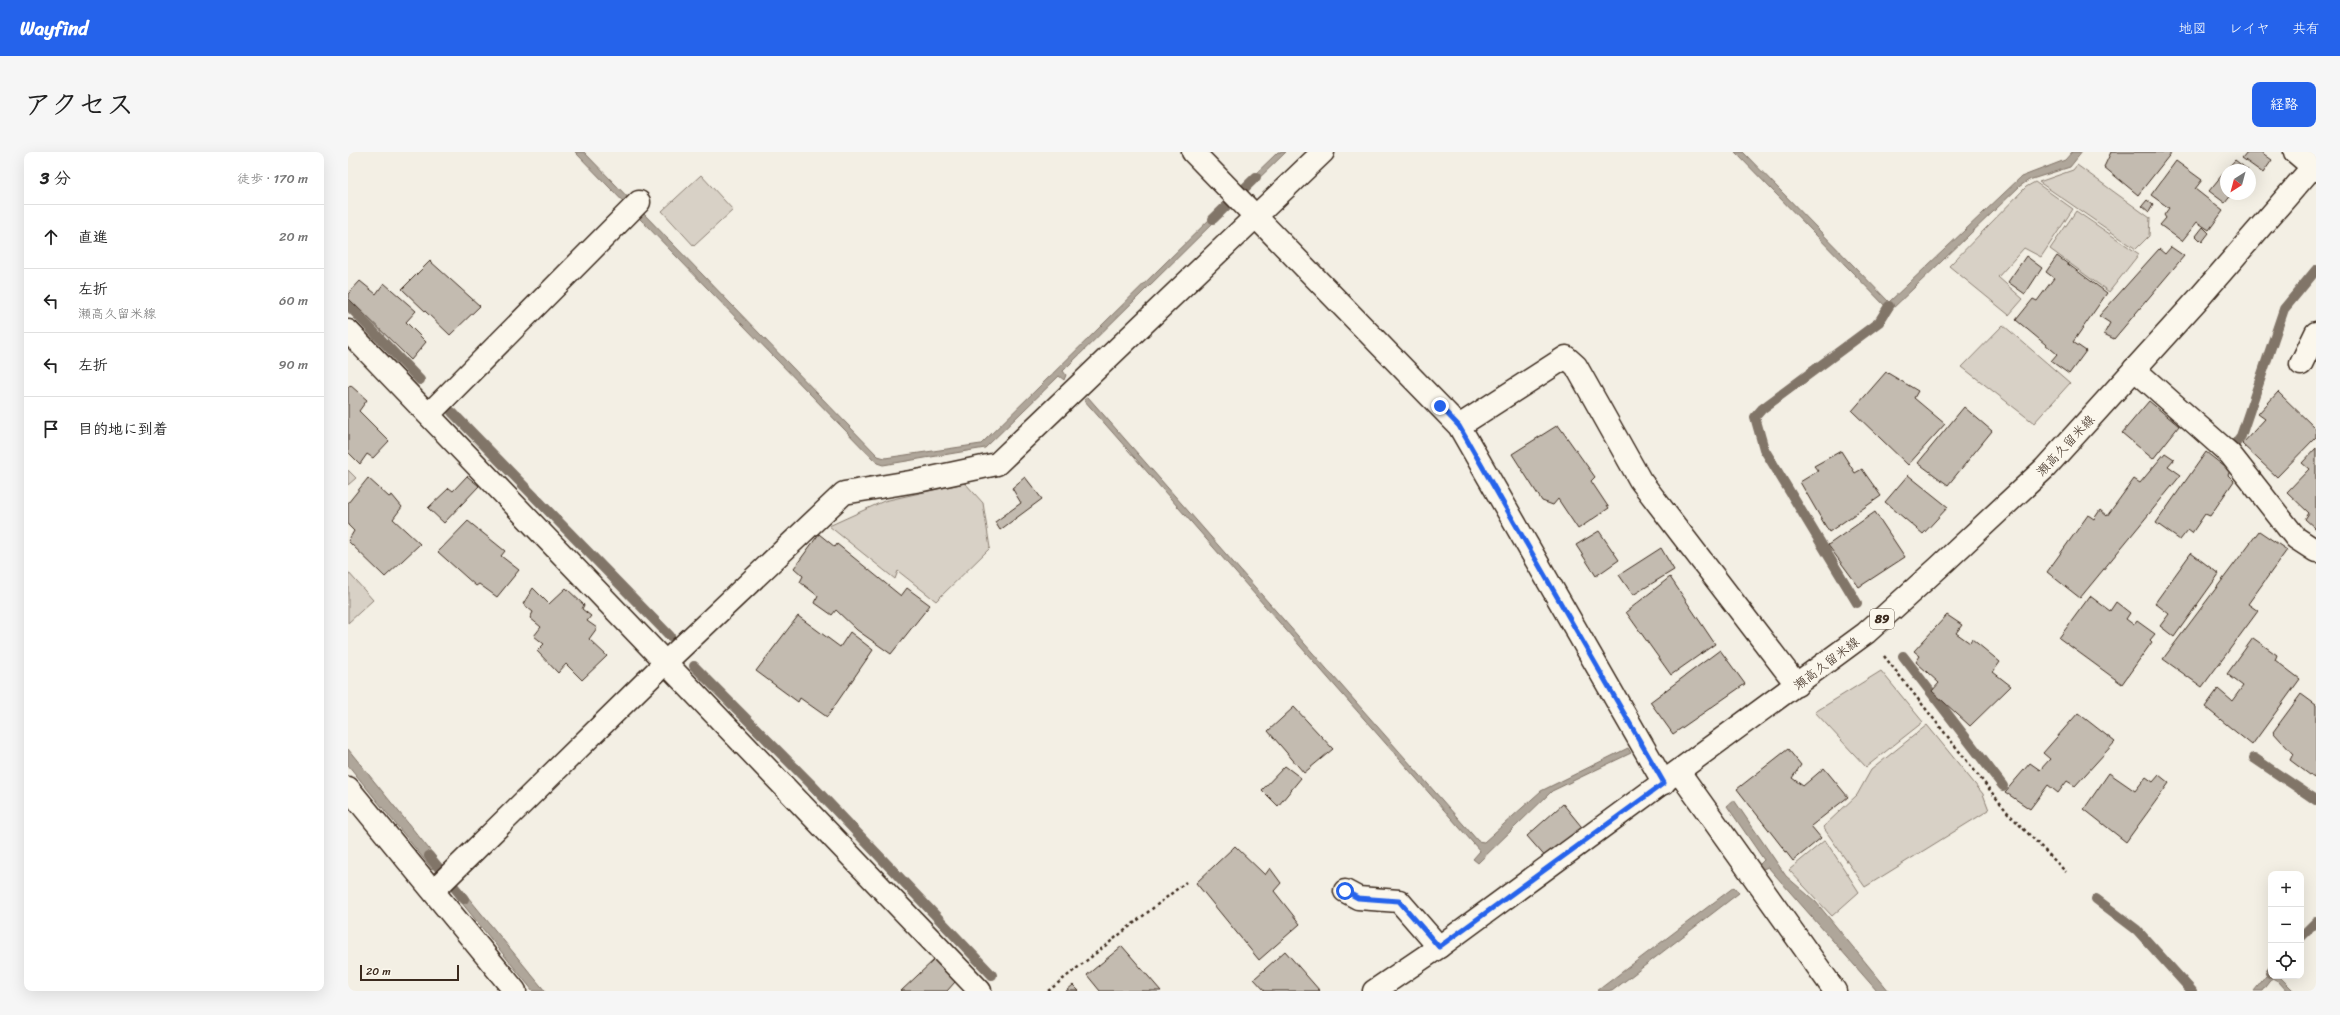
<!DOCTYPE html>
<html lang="ja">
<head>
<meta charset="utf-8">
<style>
	:root { --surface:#fff; --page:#f6f6f6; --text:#222; --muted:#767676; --line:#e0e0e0; --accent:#2563eb }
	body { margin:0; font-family:Sriracha,"Klee One",sans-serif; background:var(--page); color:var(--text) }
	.controls { position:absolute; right:12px; bottom:12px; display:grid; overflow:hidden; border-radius:8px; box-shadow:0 4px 16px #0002 }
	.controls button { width:36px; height:36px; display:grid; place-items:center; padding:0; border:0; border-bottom:1px solid var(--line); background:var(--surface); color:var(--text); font:20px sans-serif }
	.compass { position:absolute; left:1872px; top:12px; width:36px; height:36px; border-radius:50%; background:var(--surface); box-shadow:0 4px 16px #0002; rotate:216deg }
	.scale { position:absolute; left:12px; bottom:10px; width:99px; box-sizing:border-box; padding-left:4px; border:2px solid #3b2a1e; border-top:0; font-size:11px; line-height:14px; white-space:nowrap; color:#3b2a1e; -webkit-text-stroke:3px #fbf7ec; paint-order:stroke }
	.stop { position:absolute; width:12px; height:12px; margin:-9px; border:3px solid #2563eb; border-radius:50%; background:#fff }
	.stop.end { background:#2563eb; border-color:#fff; box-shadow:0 1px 4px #0008 }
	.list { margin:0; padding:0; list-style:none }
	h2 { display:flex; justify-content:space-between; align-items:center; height:52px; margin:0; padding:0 16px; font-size:17px }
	h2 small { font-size:13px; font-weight:400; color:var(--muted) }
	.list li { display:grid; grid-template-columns:26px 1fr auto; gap:12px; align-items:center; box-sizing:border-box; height:64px; padding:0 16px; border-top:1px solid var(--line) }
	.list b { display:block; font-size:15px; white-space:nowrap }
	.list p { margin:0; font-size:13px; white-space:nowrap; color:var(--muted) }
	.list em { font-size:13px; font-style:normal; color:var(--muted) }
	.icon { flex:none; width:22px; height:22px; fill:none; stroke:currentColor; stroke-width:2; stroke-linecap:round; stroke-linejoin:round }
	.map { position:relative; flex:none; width:1968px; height:839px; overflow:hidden; border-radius:8px }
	header { display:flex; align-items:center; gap:24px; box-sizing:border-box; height:56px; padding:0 20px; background:var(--accent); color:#fff }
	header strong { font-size:19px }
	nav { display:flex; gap:22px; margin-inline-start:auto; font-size:14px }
	.intro { display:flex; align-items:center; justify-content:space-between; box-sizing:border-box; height:96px; padding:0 24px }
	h1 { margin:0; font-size:28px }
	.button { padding:10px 18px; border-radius:8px; background:var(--accent); color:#fff; font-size:14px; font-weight:700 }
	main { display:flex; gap:24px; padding:0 24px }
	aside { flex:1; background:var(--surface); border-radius:8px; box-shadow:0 4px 16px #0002 }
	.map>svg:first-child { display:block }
</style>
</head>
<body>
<header>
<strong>Wayfind</strong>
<nav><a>地図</a><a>レイヤ</a><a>共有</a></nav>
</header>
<div class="intro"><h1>アクセス</h1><a class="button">経路</a></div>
<main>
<aside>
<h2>3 分<small>徒歩 · 170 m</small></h2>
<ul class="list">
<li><svg class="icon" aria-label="ahead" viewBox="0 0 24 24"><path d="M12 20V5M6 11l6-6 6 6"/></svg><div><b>直進</b></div><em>20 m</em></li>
<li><svg class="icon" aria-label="left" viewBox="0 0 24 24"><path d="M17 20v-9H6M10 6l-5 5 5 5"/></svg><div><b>左折</b><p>瀬高久留米線</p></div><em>60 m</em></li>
<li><svg class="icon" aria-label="left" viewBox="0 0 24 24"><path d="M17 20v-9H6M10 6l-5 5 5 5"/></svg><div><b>左折</b></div><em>90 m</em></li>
<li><svg class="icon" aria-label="arrive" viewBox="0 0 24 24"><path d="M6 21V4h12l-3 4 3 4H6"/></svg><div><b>目的地に到着</b></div></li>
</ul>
</aside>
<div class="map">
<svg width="1968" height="839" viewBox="0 0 1968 839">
	<rect width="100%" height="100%" fill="#f3efe4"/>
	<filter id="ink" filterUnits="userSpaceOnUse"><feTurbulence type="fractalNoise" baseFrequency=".025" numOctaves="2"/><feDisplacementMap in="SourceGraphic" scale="8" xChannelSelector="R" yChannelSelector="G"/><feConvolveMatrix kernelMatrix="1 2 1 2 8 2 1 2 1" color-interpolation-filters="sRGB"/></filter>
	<g filter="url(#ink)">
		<path fill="#d8d1c6" stroke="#8a7e72" d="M1729,13l73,53 -1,18 -13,13 -97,-67 34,-12z
			M353,23l32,35 -39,36 -32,-35z
			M1687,30l38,27 -32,48 -17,-9 -26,29 25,22 -14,16 -60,-49 77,-79z
			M1728,59l63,43 -30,38 -59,-43z
			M1655,173l67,58 -36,40 -72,-56z
			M0,318l8,8 -8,7z
			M617,331l18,20 7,45 -54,53 -38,-30 -3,8 -66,-53 55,-25z
			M0,420l25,28 -25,23z
			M1533,519l42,51 -57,45 -51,-55z
			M1579,573l56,69 6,16 -124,77 -42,-60 34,-32 14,-25z
			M1477,688l34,52 -27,24 -43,-46z"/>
		<path fill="#afa69a" stroke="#817468" d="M227,0h9l294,304 7,2 96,-14 239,-235 4,3 -161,159 3,4 -2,5 -5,-4 -74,72 -102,17 -6,-2z
			M930,0h8l-37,36 -4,-4z
			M1387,0h8l146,150 132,-125 44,-17 7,-8h10l-12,15 -41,13 -9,6 -130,125z
			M740,245l390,444 6,1 57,-51 87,-43 3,5 -79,38 -74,72 -5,-4 7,-8 -396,-451z
			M0,597l85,105 7,11 -8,4 -84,-104z
			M1386,648l52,76 30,26 73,89h-12l-109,-124 -5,2 -4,-4 5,-5 -37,-54z
			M110,733l87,106h-12l-80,-99z
			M1386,735l5,6 -127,98h-15z
			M1923,821v3h8l15,15h-7l-9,-10 -6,-3 -10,13h-8l12,-15z"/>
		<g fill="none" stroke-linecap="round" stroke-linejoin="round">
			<path stroke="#817468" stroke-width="10" d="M865,67l43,-42
				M0,153l72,75
				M104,260l218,224
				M1887,292l6,-8 43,-127 32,-39
				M1509,451l-93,-154 -9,-32 7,-8 117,-87 10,-16
				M1555,504l100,130
				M346,514l116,117 182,192
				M1906,606l62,42
				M81,704l35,43
				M1748,747l41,31 55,61
				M1953,785l15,-15
				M1922,821l1,-2"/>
		</g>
		<path fill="#c3bbb0" stroke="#3b2a1e" d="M1763,0h61l-34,43 -34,-28z
			M1899,0h14l11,8 -9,13 -21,-15z
			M1887,8l13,10h-22z
			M1828,9l26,19 -7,9 28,22 -14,19 -12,-8 -15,19 -22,-16 6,-7 -2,-3 5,-7 -18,-13z
			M1878,18v24h6l-7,9 -16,-12z
			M1799,48l6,5 -4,7 -7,-6z
			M1855,75l6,6 -7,9 -6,-6z
			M1823,95l13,9 -70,83 -10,-5 6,-11 -11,-7 60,-67 6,5z
			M1678,104l16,12 -17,26 -17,-12z
			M1709,104l50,37 -34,49 13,9 -17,23 -18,-13 6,-7 -41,-34 17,-21 4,2 17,-23 -8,-6z
			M82,109l50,45 -30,29 -48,-46z
			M12,129l16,13 8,-11 32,28 -10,11 20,20 -15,18 -63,-62v-4z
			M1538,220l32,19 -4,7 31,26 -37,41 -56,-54z
			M2,233l17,15 -8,11 30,30 -16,17 -6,-4 -7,10 -12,-12v-64z
			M1930,240l38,37v8l-39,40 -35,-33 23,-25 -7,-5z
			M1801,249l30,25 -26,33 -31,-26z
			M1616,255l28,24 -44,54 -30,-22z
			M1210,273l37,52 -4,4 18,27 -31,21 -20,-30 -5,6 -11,-4 -30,-47z
			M1968,296v81l-11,-10 4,-6 -22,-21 22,-23 -7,-6z
			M1493,299l14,22 7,-4 19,27 -52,36 -29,-50 18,-11 -4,-5z
			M1858,300l24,19 -2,4 6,6 -24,35 -5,-2 -13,19 -4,-3 -8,10 -24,-17z
			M1817,301l9,6 -6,7 13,9 -101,123 -33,-26 41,-57 6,4 6,-9 7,6 27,-37 6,4z
			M1560,323l40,32 -25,27 -38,-32z
			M119,324l12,10 -35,37 -16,-15 21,-20 4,3z
			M677,325l17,22 -42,31 -5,-8 26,-19 -9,-15z
			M20,326l21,19 3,-2 10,12 -9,12 27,25 -35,33 -37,-36 6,-10 -6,-6v-22z
			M1527,360l30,45 -46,30 -31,-42z
			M120,369l37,30 -4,5 18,14 -22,27 -18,-13 -3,2 -38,-34z
			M1251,379l20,29 -23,16 -20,-31z
			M1911,379l28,19 -39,54 10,7 -56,76 -39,-28z
			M471,382l16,13 2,-3 64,52 6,-8 23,17 -39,49 -34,-24 -21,-20 -4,5 -17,-12 3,-7 -18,-14 3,-6 -9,-8z
			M1313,396l13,22 -41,25 -14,-20z
			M1843,401l28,21 -45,63 -14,-11 9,-12 -14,-11z
			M1322,425l45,67 -44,31 -45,-63z
			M185,436l16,16 17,-16 18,17 -2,4 9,7 -4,5 10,7 -8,11 18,17 -25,24 -16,-16 -8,9 -21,-22 7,-7 -10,-8 7,-9 -11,-9 3,-6 -10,-8z
			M1742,444l20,15 6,-9 14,11 -4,6 8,6 3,-4 18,13 -5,6 2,2 -30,42 -63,-46z
			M1599,463l15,10 -6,8 14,10 2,-4 28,23 -7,10 18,14 -41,40 -38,-35 7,-8 -23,-21 4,-6 -6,-5z
			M450,464l42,31 10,-15 23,18 -46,67 -27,-19 -2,4 -42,-31z
			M1905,486l24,17 -2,5 25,19 -48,66 -47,-38 13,-18 14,12 11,-15 -16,-12z
			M1372,498l25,34 -72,50 -23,-32z
			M1953,542l15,11v69l-2,4 -24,-18 3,-6 -20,-22z
			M946,555l39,42 -29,24 -36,-42z
			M1730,561l37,29 -40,44 -8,-5 -9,12 -10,-8 -18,24 -25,-17 25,-29 10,7 10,-11 -7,-6z
			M1440,597l13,16 -9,13 11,8 21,-18 24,29 -37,29 10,12 -28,23 -56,-72z
			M937,614l16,12 -23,28 -16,-16z
			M1761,621l26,18 11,-14 7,5 6,-7 10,8 -43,59 -42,-33z
			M1215,652l27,33 -35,31 -28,-32z
			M887,694l30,29 5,-7 11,15 -7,8 26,33 -41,36 -63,-77z
			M774,794l39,45h-61l-13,-16z
			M937,799l35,40h-55l-11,-12z
			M586,808l21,22 -8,9h-46z
			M725,833l6,6h-13z"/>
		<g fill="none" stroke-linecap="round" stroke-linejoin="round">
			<defs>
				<path id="street" d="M845,0l266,274 205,357
					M1947,0l21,18
					M0,179l632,660
					M1953,212l15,-31
					M1786,217l96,85 66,84 20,13
					M81,262l210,-212
					M1111,274l107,-69 10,9 64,114 157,205
					M1331,620l156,219
					M0,636l167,203
					M85,739l233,-229 178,-169 78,-13 75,-16 326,-312
					M997,739l13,7 41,3 40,46"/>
				<path id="primary" d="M1026,839l65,-44 427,-314 73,-66 106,-99 154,-170 117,-135"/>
			</defs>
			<use href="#street" stroke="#3b2a1e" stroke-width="25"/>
			<use href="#primary" stroke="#3b2a1e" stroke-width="25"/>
			<path stroke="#3b2a1e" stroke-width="2.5" stroke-dasharray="3 3" stroke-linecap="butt" d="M1536,504l124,157 58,59
				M700,839l138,-109"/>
			<use href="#street" stroke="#fbf7ec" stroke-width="22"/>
			<use href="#primary" stroke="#fbf7ec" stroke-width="22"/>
		</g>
	</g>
	<g fill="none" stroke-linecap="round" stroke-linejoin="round" filter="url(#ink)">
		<path stroke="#2563eb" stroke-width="5" d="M997,739l13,7 41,3 40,46 225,-164 -205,-357 -19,-20"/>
	</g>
	<g text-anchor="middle" stroke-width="3" stroke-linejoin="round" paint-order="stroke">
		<rect fill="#fbf7ec" stroke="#75685c" stroke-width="1" x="1522" y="457" width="24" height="20" rx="3"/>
		<g font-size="12" font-weight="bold" fill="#3b2a1e">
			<text x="1534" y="471">89</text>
		</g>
		<g font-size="13" fill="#3b2a1e" stroke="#fbf7ec">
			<text transform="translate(1717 293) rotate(-47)" y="5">瀬高久留米線</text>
			<text transform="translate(1478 511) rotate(-37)" y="5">瀬高久留米線</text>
		</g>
	</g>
</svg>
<div class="controls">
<button>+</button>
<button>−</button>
<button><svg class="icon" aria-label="locate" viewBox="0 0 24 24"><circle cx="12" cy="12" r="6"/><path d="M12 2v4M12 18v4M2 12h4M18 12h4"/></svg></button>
</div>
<svg class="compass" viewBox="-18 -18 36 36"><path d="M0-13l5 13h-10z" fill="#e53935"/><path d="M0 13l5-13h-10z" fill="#767676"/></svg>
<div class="scale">20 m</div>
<div class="stop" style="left:997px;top:739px"></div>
<div class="stop end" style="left:1092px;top:254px"></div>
</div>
</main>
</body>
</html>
